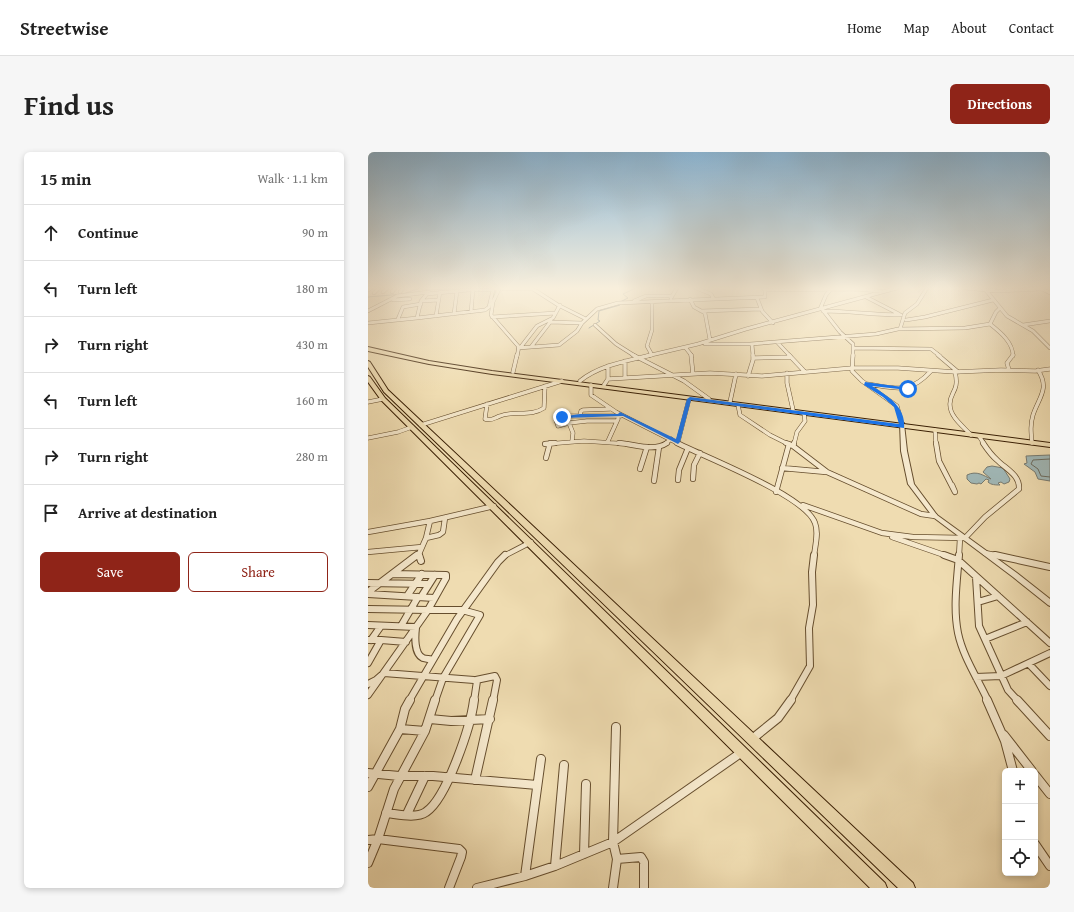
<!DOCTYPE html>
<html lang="en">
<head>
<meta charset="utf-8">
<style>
	:root { --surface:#fff; --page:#f6f6f6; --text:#222; --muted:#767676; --line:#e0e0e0; --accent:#8f2418 }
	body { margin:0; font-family:"Gentium Book Plus",serif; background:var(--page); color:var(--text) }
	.controls { position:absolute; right:12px; bottom:12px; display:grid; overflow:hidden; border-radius:6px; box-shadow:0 2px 6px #0003 }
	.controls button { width:36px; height:36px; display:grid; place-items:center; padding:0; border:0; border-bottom:1px solid var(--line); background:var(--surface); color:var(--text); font:20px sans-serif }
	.stop { position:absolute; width:12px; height:12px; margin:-9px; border:3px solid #1a73e8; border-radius:50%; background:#fff }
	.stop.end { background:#1a73e8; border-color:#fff; box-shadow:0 1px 4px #0008 }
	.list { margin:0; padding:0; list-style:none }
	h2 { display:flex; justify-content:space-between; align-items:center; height:52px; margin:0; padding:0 16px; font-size:17px }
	h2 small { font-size:13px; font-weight:400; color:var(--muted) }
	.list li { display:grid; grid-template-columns:26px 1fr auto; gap:12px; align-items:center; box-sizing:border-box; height:56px; padding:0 16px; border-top:1px solid var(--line) }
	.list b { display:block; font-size:15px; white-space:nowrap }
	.list em { font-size:13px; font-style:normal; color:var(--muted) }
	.actions { display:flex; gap:8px; padding:12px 16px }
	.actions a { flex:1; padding:9px 0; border:1px solid var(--accent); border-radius:6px; text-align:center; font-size:14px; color:var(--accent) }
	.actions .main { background:var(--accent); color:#fff }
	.icon { flex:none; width:22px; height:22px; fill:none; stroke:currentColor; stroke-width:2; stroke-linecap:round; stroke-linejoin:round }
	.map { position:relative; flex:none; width:682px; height:736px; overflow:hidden; border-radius:6px }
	header { display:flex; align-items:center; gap:24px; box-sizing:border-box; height:56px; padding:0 20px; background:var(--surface); border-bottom:1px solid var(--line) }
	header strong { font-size:19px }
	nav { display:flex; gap:22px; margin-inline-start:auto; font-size:14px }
	.intro { display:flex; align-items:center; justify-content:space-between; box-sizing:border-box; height:96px; padding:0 24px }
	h1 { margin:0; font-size:28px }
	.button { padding:10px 18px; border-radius:6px; background:var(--accent); color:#fff; font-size:14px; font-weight:700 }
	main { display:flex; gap:24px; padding:0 24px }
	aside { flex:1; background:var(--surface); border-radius:6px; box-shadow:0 2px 6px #0003 }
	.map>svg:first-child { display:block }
</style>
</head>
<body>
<header>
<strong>Streetwise</strong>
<nav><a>Home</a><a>Map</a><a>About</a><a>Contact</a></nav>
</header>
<div class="intro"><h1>Find us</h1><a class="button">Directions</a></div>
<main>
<aside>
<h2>15 min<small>Walk · 1.1 km</small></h2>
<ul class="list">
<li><svg class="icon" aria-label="ahead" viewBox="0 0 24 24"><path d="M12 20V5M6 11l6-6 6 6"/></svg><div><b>Continue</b></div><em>90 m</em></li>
<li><svg class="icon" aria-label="left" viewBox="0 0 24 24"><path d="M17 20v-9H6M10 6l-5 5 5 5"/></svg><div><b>Turn left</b></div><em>180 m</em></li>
<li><svg class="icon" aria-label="right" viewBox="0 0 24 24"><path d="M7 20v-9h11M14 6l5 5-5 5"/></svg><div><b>Turn right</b></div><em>430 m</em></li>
<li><svg class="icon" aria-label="left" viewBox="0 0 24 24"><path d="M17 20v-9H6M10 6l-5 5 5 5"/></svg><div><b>Turn left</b></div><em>160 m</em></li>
<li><svg class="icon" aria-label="right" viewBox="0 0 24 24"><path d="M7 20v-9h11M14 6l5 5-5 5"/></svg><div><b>Turn right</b></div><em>280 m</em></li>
<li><svg class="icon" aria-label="arrive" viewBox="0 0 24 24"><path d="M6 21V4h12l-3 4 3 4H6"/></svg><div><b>Arrive at destination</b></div></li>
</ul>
<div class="actions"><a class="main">Save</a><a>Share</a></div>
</aside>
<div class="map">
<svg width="682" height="736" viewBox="0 0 682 736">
	<rect width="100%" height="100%" fill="#efdcb1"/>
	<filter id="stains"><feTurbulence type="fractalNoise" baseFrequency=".005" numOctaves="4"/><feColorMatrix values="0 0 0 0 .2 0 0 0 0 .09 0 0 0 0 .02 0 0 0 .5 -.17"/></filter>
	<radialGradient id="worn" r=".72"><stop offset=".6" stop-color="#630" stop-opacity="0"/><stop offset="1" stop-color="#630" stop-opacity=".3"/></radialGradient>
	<path fill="#a0b8b8" stroke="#777a70" d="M682,303v26l-12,-2 -3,-7 -11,-8 3,-1 -1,-7z
		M624,314l11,2 7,11 -1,3 -5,2 -3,-2 -3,1 2,2c-4,0 -9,0 -12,-3l1,-2 -3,-1 -5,5 -2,-1 -2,1 -6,-1 -4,-4v-4c10,-5 17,1 24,4l-8,-7 4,-5z"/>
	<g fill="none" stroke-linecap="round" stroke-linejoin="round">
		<path stroke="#6c6b5e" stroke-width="1" d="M682,307l-17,1 -2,4 7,5 3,7 9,1"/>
		<path stroke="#777a70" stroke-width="1" d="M58,136l-1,1 2,1 46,-2
			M118,136h6
			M189,136h6
			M0,145l35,-3 17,-6
			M221,176l11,-7 -2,-1 1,-9 21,-6v-3l8,-4 -5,-4 13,-6"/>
		<defs>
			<path id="minor-far4" d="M328,136l15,6 2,4
				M597,136l33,3 42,-2
				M616,136l23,28 26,15 17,17
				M672,136l10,5
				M123,137h42l25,16 28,14
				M131,137l-6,13 -2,13 28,32 -2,9
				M0,138l3,-2
				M100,138h25l-4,17 -4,3 -68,8 4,-17 6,-7z
				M397,138l90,-1 26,2
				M15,140l4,-4
				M24,140l3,-4
				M32,140l3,-4
				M6,141l5,-5
				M498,145l33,17
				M303,146l6,-10
				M389,146l5,13 11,12
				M322,147l4,8 11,6 5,27
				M25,148l17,-1
				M53,149l18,-1
				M266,149l12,-5h26
				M284,150v28l-5,16 5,9
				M452,157l6,-14 5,-6
				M454,157l18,23 13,12v12
				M0,159l29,-15 32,-4
				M333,159l60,-2
				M455,159c26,0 52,4 78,4
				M103,160l2,-23
				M86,162l3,-23
				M68,164l4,-24
				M124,165l64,-4
				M30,167l5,-12 18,-3
				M538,168l19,-3 68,-17
				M182,170l32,1
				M0,171l49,-5
				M622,172c10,8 23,18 23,32
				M227,173l21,19 19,12
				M655,173l27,-4
				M532,177l5,-16 12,-9 10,-16
				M409,190l13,14
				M337,192h45l126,-10 22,-5 67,-1 25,-4 6,-12 4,-4
				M384,192l1,12
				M163,195l20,-26
				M317,195l7,9
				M150,196l41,-3 18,-14 5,-8 15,-14 21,-6 147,-6v-7l-2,-2
				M152,196l17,-22 16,-8 7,-13
				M486,196l77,1 9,7
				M279,204l51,-12 48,-15 151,-41"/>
			<path id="minor-far3" d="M265,203l51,26 25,18
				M323,203l2,19
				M421,203l16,17
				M485,203l-1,16 10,10 35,25 5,18
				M570,203l20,17
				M386,206l37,-1
				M257,209v17
				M641,218l-2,-7 6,-8
				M145,220l4,-17
				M587,220c5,20 -6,20 -5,33 0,12 14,22 21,30
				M419,221v10l6,27
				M380,224l5,-16v-5
				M240,227l102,-6 52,3 90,-8h46l57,4 46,-2 34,1 15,-2
				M212,229c20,-16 47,-20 71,-26
				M499,232c29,4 42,11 64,-13
				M223,233v10l25,17 63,32
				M236,233l4,-6v-13
				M0,250l15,-3
				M362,250l6,-28
				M119,252l-2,15c7,2 9,-1 15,-3 14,-6 31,1 44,-8l1,-22
				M370,253l2,10 30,20 18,9
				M212,263l1,-4 2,-1 27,-1
				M201,271l-11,3 -2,-6 9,-4h56
				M53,273l141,-44
				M567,278l1,14
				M611,284l5,8
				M0,286l30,-6 14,-5
				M204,289l1,-8 -4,-10 18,-2h30
				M240,289l10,-22
				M310,290l11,-43
				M664,291c-1,-10 -2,-18 1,-28 6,-18 17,-26 5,-45
				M179,292l37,-3 44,3
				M297,292l6,-5
				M426,292l3,-12 8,-11 -1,-8"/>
			<path id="minor-far2" d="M251,291c15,1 35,9 48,0
				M309,291c28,14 129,53 138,80 4,10 0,23 -1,33
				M418,291l7,3 34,26 94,42 14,2
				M568,291l3,18 16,31 -3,-7
				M177,292l10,-1
				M425,294l1,-3
				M178,306l4,-15
				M414,316l44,4
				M272,317l7,-22
				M325,327l1,-14 6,-12
				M310,328l1,-10 9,-22
				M286,329l5,-34
				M408,340l13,-48
				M435,353l79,28 31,4 52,1 20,-21 34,-28c1,-14 -13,-20 -22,-29 -6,-5 -10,-11 -14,-17
				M0,380l62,-11 64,-15
				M524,385l55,19
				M58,386l13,-3 4,-3 2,-14
				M0,400l54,-5
				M617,401l15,3
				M48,404l3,-2
				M52,404l-1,-2 7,-16 4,-17
				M136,404l27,-14
				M591,404l1,-18"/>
			<path id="minor-far1" d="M51,403l2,6
				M576,403l14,5 92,83
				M591,403c-2,26 -6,53 -1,78 5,24 20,46 30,68
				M627,403l55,12
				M608,425l3,49 29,64 10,11
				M0,431l61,1
				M0,440l49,-37
				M0,442l66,4
				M39,444l15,-22
				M53,445l14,-22
				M610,450l20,-6
				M0,457l60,1 18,-32v-3l-54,-1
				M0,473l48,2
				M33,474l17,-29
				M48,476c-1,8 -2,26 7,30 3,1 7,1 10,2
				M617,487l42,-17
				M0,488h13l-13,23
				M3,488l10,-14
				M13,488l25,2
				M661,512l21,22
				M608,525l25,-1 49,-23
				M108,528l19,-4 2,4 -4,21
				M0,532l8,-4 8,-7 90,7 3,1 -3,20
				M0,543l60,-85h34l18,5 -37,63 -8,23
				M41,549l48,-82 41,-57 7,-7
				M422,549l20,-35 -1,-38 4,-23 -1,-33 2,-17"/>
			<path id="minor" d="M619,548l18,41 8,30
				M649,548l33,36
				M62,567l21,2 39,-2
				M32,577l25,2
				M636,583l28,36
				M384,587l26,-21 13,-18
				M0,621l31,3h34l104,9
				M667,623l15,19
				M107,628l18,-80
				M0,635l32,-58 5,-20 5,-9
				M18,661c11,1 30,6 40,-1 21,-14 45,-87 48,-112
				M39,662l18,-38
				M0,688l10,-1 81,10 3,3 -1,5 -12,31
				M667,692l15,22
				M216,702l2,-70
				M249,707l24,-2 3,5v26
				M0,711l10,-24 16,-50 31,-58 10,-31
				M187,714l9,-101
				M157,724l16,-117
				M109,736l48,-12 30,-10 58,-24 129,-90
				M245,736l4,-29 -4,-17 3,-115"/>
			<path id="tertiary" d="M532,271h4v1l3,27 7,33 23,31 80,58 33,26v7l-2,-1 -35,-28 -80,-60 -25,-33 -7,-33z"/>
			<path id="primary" d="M0,195l61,14 63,10 558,72v4l-558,-73 -63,-10 -61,-13z
				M0,209l2,1 18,28 525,493 2,5h-17l-514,-496 -16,-25z
				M0,224l2,1 15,21 500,485 2,5h-17l-489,-488 -13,-18z"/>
		</defs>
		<use href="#minor-far4" stroke="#664e2e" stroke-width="4"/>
		<use href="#minor-far3" stroke="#664e2e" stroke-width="4.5"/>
		<use href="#minor-far2" stroke="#664e2e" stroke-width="6"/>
		<use href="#minor-far1" stroke="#664e2e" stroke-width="8"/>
		<use href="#minor" stroke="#664e2e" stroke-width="10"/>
		<use href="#tertiary" stroke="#664e2e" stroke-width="2"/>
		<use href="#primary" stroke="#391e03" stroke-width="2"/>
		<use href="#minor-far4" stroke="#f5e8cc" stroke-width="3"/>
		<use href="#minor-far3" stroke="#f5e8cc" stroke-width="3.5"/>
		<use href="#minor-far2" stroke="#f5e8cc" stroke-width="4.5"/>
		<use href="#minor-far1" stroke="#f5e8cc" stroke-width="6"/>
		<use href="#minor" stroke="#f5e8cc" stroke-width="8"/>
		<use href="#tertiary" fill="#f5e8cc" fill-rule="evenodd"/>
		<use href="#primary" fill="#efdcb1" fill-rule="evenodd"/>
	</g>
	<linearGradient id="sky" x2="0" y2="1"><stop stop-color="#8bb6d5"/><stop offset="0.57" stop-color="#f8efdc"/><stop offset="1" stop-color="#f8efdc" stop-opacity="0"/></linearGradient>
	<rect width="682" height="239" fill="url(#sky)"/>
	<path fill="#1a73e8" d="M497,230l45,6 -2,2 -36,-4c16,10 34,21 32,42l-213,-28 -11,42 -2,2 -55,-28 -61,2 -2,-1 20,-3h38l2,-2 56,27 11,-40 3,-2 209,27 -5,-17 -11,-10 -19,-12z"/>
	<rect width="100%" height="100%" filter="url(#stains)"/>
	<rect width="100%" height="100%" fill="url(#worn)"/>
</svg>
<div class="controls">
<button>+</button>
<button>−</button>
<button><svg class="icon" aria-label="locate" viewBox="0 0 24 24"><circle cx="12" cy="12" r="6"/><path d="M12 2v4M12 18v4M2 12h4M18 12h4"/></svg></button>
</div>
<div class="stop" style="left:540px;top:237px"></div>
<div class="stop end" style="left:194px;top:265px"></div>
</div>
</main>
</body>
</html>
